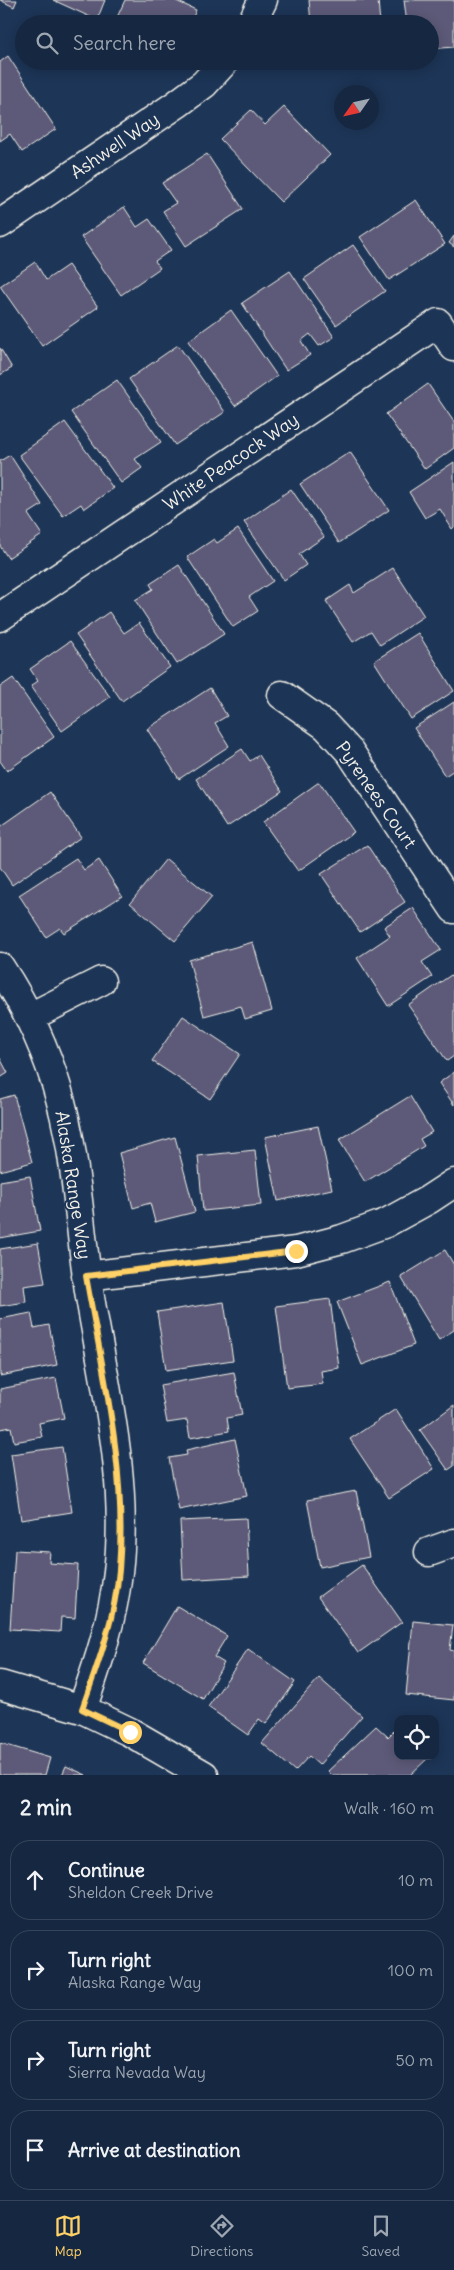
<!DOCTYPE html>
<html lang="en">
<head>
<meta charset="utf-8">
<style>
	:root { --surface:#162841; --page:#23344c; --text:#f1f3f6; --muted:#9ea6b1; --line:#35445a; --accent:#ffd166 }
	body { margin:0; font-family:Delius,sans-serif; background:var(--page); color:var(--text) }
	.controls { position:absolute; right:15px; bottom:15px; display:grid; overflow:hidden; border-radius:10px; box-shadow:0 2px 12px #0003 }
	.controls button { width:45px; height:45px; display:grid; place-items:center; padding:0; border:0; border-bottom:1px solid var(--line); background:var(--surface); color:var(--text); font:25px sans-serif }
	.compass { position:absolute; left:334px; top:85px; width:45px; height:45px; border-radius:50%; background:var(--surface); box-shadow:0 2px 12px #0003; rotate:236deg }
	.stop { position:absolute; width:15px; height:15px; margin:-11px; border:4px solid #ffd166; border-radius:50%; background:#fff }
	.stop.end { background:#ffd166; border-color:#fff; box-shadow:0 1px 5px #0008 }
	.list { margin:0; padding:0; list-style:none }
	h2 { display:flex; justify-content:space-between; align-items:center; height:65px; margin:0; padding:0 20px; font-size:21px }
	h2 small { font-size:16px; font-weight:400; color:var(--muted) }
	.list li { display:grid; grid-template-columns:32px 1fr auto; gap:15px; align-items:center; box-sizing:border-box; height:80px; margin:0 10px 10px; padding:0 10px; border:1px solid var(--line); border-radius:20px }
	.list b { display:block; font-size:19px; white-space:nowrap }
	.list p { margin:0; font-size:16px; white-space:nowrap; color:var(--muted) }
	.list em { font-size:16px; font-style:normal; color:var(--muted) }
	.icon { flex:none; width:28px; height:28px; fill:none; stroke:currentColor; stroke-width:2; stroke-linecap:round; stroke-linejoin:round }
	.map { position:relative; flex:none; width:454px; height:1775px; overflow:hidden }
	.search { position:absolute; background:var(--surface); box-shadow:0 2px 12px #0003; left:15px; right:15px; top:15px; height:55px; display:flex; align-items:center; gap:12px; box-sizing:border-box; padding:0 18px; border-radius:28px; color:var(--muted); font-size:19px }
	.sheet { height:425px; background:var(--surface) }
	nav { display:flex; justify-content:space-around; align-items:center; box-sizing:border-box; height:70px; border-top:1px solid var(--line); background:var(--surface); font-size:14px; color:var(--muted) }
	nav a { display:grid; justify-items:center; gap:2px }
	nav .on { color:var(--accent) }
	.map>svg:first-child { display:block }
</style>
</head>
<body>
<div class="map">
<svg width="454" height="1775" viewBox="0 0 454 1775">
	<rect width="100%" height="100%" fill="#1d3557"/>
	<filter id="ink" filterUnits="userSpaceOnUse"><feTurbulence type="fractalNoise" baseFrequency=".02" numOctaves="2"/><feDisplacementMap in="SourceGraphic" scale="10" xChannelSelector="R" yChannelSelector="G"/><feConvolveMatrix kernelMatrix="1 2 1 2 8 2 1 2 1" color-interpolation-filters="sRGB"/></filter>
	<g filter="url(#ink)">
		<path fill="#5d5a79" stroke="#f4f1e8" d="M0,0h17l-3,7z
			M53,0h52l-8,20z
			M125,0h49l22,10 -6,14h-76z
			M309,0h69l2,24h-69z
			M404,0h50v47l-24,2v-25h-23z
			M8,56l48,73 -34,23 -12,-18 -10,7v-79z
			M284,107l46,48 -49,47 -61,-63 31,-29 14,15z
			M207,154l36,55 -57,37 -23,-35 13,-8 -14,-20z
			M416,200l29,44 -56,36 -29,-43z
			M124,207l13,20 12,-8 22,31 -16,11 5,7 -39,27 -40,-58z
			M454,236v11l-5,-4z
			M353,245l32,46 -49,34 -32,-46z
			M35,262l11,18 22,-15 30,42 -56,39 -42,-60z
			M290,271l44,66 -15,9 -9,-12 -9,7 9,14 -24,15 -44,-67z
			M231,310l46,66 -42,30 -47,-65z
			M178,345l47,67 -50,33 -46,-66z
			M0,348l12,20 -12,7z
			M117,380l44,62 -26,17 7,9 -21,15 -50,-71z
			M428,384l26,38v26l-29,21 -39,-55z
			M65,422l48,66 -29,21 -3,-5 -18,12 -44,-61z
			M350,452l39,58 -50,33 -39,-59z
			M10,455l32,50 -14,9 14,21 -34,23 -8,-12v-85z
			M454,462v65l-2,2 -12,-20 -15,9 -16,-26z
			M291,489l33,48 -25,17 7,11 -22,15 -40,-58z
			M238,529l35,52 -24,16 9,14 -25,16 -46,-70 27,-18 3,4z
			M179,565l45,69 -47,30 -42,-64 18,-11 -3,-5z
			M393,568l31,48 -44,29 -9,-14 -18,11 -27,-41 24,-16 4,8z
			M109,612l15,21 15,-10 31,44 -48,34 -46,-66z
			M418,633l36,58 -43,28 -37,-58z
			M70,641l40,56 -48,34 -31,-45 7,-5 -8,-12z
			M13,678l41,59 -47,34 -7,-10v-74z
			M210,688l17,28 -12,7 14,23 -50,33 -32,-50z
			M454,702v68l-9,6 -31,-48z
			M242,749l8,12 9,-6 23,36 -55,36 -31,-48z
			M319,782l35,50 -56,39 -35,-49z
			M50,792l31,45 -69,48 -12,-18v-40z
			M367,845l38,57 -45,30 -39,-58z
			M76,858l8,12 15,-10 23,36 -58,37 -4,-5 -14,9 -27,-42z
			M166,859l46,38 -37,44 -45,-38z
			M413,908l28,42 -19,12 10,15 -44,29 -31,-48 33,-22 -6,-9z
			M253,942l19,69 -27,8 -4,-13 -37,10 -15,-56z
			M451,975l3,4v77l-7,5 -39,-56z
			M183,1016l57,38 -30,45 -58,-38z
			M0,1058l8,15 -8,5z
			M454,1072v33l-15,-22z
			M14,1095l18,67 -32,9v-72z
			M410,1096l22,36 -12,7 4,7 -59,36 -26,-42z
			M318,1126l14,63 -54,12 -13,-64z
			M175,1137l20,75 -40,10 -5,-19 -17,5 -14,-55z
			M255,1150l6,55 -58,6 -5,-55z
			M30,1176l10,55 -40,7v-57z
			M38,1243l7,40 -21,3 2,16 -26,4v-57z
			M445,1250l9,15v65l-15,10 -38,-63z
			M390,1282l24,63 -52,20 -25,-63z
			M330,1299l9,69 -18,3 2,13 -36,4 -11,-82z
			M224,1302l9,58 -67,10 -9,-58z
			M31,1313l3,15 15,-3 8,40 -57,11v-57z
			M234,1372l8,43 -15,3 2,13 -39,7 -3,-18 -20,3 -7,-38z
			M56,1378l8,40 -25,5 3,14 -28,5 -3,-15 -11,2v-40z
			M454,1405v61l-6,4 -28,-40z
			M396,1409l38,60 -45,29 -39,-59z
			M235,1439l12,57 -68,14 -10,-52 18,-3 -1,-5z
			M62,1447l10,65 -51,8 -10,-66z
			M356,1491l13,66 -49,10 -13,-67z
			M246,1518l3,58 -66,4 -3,-59z
			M15,1550l35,2 -1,11 29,2 -3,53 -14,-1 -1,15 -50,-3z
			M362,1565l40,57 -44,31 -40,-56z
			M177,1606l50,30 -13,21 10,6 -21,36 -60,-36z
			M413,1621l40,4 -3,25 4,1v49l-48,-5z
			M248,1649l47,33 -29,42 -7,-5 -11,16 -40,-28z
			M319,1678l43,38 -43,49 -10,-9 -14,15 -33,-28z
			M376,1726l12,11 10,-10v29l30,2 -18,17h-78l-4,-4z
			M0,1743l50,15 -5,17h-45z
			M66,1766l20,9h-24z"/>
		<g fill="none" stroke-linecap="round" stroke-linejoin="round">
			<defs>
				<path id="minor" d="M251,24l12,-24
					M0,224l177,-120 27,-20 21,-23
					M0,617l438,-294 16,24
					M282,695l44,31 24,26 104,157
					M0,967c33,50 57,107 68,166 11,54 13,110 22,164 15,90 39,183 28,275 -5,47 -20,92 -36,137
					M30,1017l71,-36
					M86,1276l210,-25 46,-12 44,-16 42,-23 26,-17
					M429,1552l25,-9
					M0,1685l82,24 48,23 74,43"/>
			</defs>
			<use href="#minor" stroke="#f4f1e8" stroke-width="31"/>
			<use href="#minor" stroke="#1d3557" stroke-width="28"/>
		</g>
	</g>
	<g fill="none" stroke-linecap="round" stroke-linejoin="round" filter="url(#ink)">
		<path stroke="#ffd166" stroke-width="6" d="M130,1732l-48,-23c16,-45 33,-91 37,-139 8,-99 -16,-197 -33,-294l210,-25"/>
	</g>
	<g text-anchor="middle" stroke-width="4" stroke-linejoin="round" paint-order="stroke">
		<g font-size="18" fill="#f4f1e8" stroke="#1d3557">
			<text transform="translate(115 146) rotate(-34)" y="6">Ashwell Way</text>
			<text transform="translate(231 462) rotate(-34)" y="6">White Peacock Way</text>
			<text transform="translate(376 795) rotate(55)" y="6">Pyrenees Court</text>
			<text transform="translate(73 1185) rotate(81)" y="6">Alaska Range Way</text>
		</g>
	</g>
</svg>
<div class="controls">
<button><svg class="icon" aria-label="locate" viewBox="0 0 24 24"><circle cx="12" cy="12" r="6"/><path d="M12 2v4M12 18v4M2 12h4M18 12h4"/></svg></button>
</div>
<svg class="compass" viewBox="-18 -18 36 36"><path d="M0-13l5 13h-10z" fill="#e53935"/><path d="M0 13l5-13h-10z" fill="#9ea6b1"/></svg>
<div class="stop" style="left:130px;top:1732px"></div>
<div class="stop end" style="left:296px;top:1251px"></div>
<div class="search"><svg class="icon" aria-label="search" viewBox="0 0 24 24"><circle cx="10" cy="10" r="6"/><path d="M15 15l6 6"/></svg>Search here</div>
</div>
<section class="sheet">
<h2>2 min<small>Walk · 160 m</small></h2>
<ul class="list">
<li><svg class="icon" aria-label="ahead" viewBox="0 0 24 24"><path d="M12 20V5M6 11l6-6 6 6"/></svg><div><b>Continue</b><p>Sheldon Creek Drive</p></div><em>10 m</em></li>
<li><svg class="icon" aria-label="right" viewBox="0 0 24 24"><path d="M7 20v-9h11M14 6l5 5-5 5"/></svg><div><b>Turn right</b><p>Alaska Range Way</p></div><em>100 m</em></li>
<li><svg class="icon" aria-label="right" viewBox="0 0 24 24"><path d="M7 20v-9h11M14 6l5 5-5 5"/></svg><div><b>Turn right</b><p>Sierra Nevada Way</p></div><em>50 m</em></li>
<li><svg class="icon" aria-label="arrive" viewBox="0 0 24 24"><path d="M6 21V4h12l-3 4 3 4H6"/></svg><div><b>Arrive at destination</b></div></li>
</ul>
</section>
<nav>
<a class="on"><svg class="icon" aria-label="map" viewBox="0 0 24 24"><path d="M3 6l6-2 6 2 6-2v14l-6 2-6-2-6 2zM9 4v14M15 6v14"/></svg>Map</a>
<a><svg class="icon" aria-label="directions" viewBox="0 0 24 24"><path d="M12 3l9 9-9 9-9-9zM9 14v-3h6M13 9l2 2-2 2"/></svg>Directions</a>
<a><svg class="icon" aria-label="saved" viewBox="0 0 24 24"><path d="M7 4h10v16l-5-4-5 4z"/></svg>Saved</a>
</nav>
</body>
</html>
